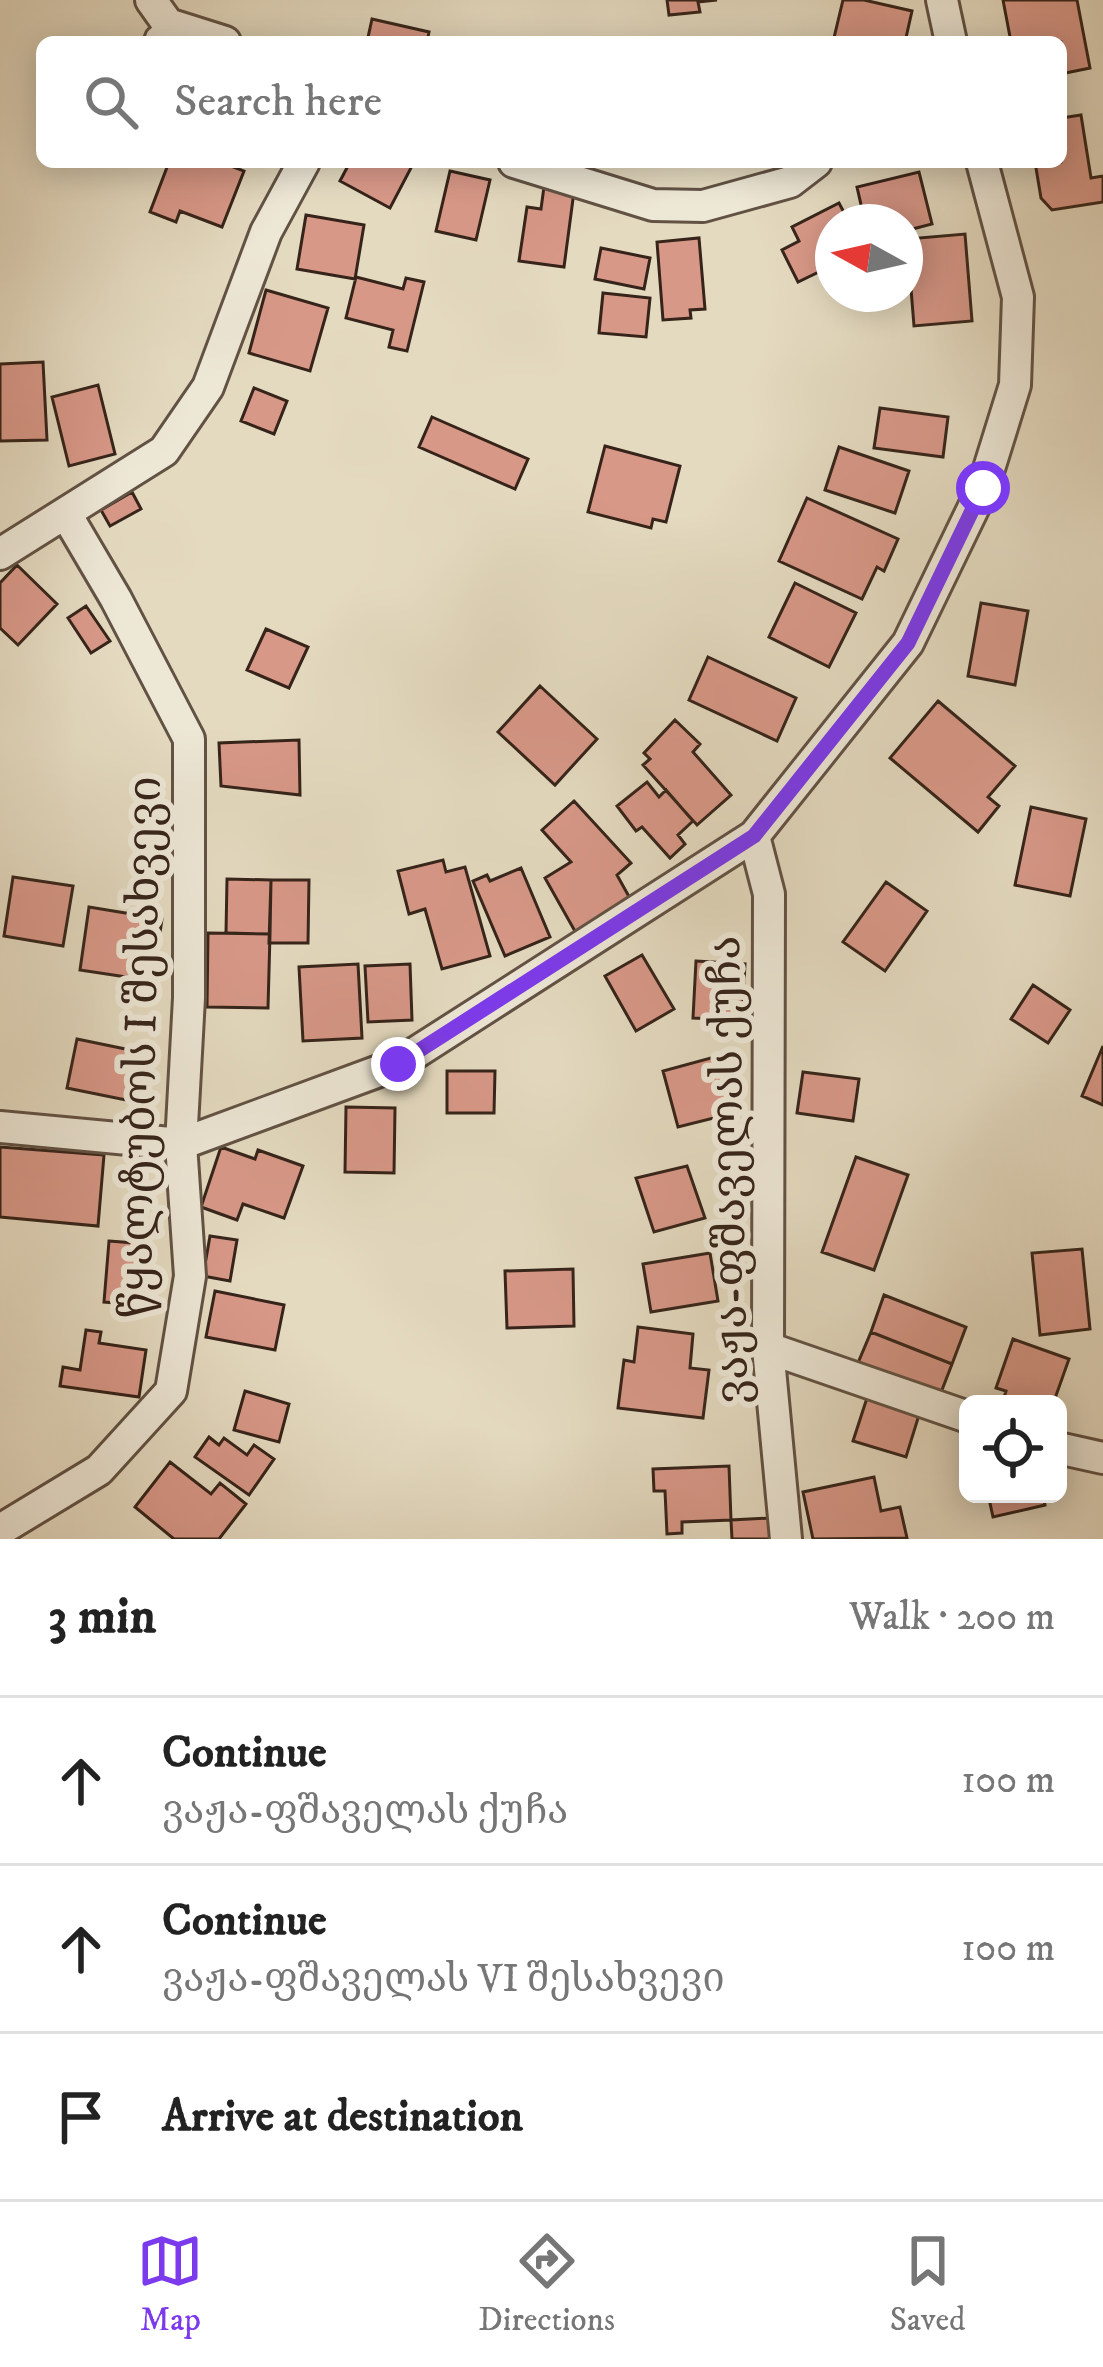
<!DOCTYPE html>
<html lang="en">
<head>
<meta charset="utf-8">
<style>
	:root { --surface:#fff; --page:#f2f2f2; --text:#222; --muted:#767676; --line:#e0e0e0; --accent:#7c3aed }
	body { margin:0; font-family:"IM FELL DW Pica","Noto Serif Georgian",serif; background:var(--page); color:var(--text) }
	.controls { position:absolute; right:36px; bottom:36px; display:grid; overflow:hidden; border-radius:18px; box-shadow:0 6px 30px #0003 }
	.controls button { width:108px; height:108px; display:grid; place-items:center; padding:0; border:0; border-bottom:3px solid var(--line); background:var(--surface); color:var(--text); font:60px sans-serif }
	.compass { position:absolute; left:815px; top:204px; width:108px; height:108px; border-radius:50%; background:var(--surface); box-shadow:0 6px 30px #0003; rotate:278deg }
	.stop { position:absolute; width:36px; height:36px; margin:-27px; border:9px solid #7c3aed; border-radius:50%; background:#fff }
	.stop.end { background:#7c3aed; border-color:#fff; box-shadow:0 3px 12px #0008 }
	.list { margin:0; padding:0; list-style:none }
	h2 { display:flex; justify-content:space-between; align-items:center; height:156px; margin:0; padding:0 48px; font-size:51px }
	h2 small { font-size:39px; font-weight:400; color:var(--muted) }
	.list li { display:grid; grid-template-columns:78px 1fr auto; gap:36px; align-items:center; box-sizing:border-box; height:168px; padding:0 48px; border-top:3px solid var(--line) }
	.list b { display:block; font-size:45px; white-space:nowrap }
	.list p { margin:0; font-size:39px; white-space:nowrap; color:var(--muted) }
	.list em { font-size:39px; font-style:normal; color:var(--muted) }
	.icon { flex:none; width:66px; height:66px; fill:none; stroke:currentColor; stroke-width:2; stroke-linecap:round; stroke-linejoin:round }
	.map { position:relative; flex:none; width:1103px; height:1539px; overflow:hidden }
	.search { position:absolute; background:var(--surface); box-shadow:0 6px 30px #0003; left:36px; right:36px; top:36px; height:132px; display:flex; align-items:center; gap:30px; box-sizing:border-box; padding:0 42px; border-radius:18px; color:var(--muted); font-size:45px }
	.sheet { height:660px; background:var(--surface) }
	nav { display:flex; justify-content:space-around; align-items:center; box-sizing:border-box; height:168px; border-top:3px solid var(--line); background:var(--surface); font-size:33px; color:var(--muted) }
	nav a { display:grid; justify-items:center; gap:6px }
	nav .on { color:var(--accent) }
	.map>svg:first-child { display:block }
</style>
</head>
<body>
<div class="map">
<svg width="1103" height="1539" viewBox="0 0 1103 1539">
	<rect width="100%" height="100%" fill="#e4dac0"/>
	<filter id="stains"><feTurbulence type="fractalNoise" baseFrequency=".00167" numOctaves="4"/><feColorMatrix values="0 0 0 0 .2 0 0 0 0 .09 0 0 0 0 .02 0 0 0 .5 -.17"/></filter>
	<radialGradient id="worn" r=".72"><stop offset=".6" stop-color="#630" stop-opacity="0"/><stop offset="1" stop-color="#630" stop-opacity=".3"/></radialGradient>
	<path fill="#d89888" stroke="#36241a" stroke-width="3" d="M667,0h50l-19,2 2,10 -31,3z
		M843,0h21l48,11 -7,31h-72z
		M1003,0h74l13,68 -29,6v-32h-50z
		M372,19l57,13 -2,10h-60z
		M1081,115l10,63 12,-2v26l-51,8 -11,-12 -6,-36h26v-44z
		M169,162h52l23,9 -22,56 -42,-16 -4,11 -26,-10z
		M350,162h54l8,4 -22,42 -50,-27z
		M450,171l40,9 -14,60 -40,-9z
		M919,172l13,52 -27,7v-9h-40l-8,-35z
		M545,179l30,5 -11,83 -45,-6 8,-54 14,2z
		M839,203l10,19h-16v43l-35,17 -16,-32 17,-9 -7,-14z
		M306,215l58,10 -9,54 -58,-10z
		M965,234l7,87 -58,5 -7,-87z
		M699,238l6,71 -15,1 1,8 -28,2 -6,-78z
		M601,248l49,10 -6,31 -49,-10z
		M356,277l47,12 3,-11 18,4 -17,69 -18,-4 4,-17 -47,-12z
		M266,290l62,18 -18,63 -61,-18z
		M603,293l47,5 -4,39 -47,-4z
		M43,362l4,78 -47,1v-77z
		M98,385l17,69 -46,12 -17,-69z
		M254,388l33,13 -13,33 -33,-13z
		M880,408l68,9 -5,40 -69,-9z
		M432,417l96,42 -13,30 -96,-42z
		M605,446l75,20 -14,56 -13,-3 -2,9 -63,-16z
		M839,447l70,24 -14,42 -70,-23z
		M132,492l9,17 -31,17 -9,-16z
		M807,498l91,41 -14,32 -7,-4 -15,32 -83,-38z
		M17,565l40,39 -39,41 -18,-17v-45z
		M795,583l61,30 -27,54 -60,-30z
		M981,603l47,8 -13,74 -47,-9z
		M86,606l24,35 -19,12 -23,-35z
		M266,629l42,18 -19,41 -42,-18z
		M708,657l88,41 -19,43 -88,-41z
		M540,686l57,53 -42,46 -57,-53z
		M938,701l77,65 -27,31 11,9 -21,26 -88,-74z
		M675,720l25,24 -7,8 38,43 -34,30 -54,-60 7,-6 -6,-6z
		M299,740l1,55 -79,-9 -2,-43z
		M647,782l12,15 7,-7 27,31 -15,14 7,9 -15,14 -28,-31 -6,4 -19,-25z
		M574,801l57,62 -14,12 15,27 -56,31 -31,-55 26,-16 -29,-32z
		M1031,807l55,12 -16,77 -55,-11z
		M443,860l3,12 19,-5 25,89 -48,13 -17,-60 -16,5 -11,-43z
		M521,868l29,69 -45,19 -32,-75 14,-6 3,6z
		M13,877l60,9 -10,60 -59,-10z
		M227,879l44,1 -1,54 -44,-1z
		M271,880h38l-1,63h-39z
		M886,882l41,29 -42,60 -42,-29z
		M89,907l73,12 -9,62 -73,-11z
		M208,933l62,1 -2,74 -61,-1z
		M642,955l32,54 -38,22 -31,-55z
		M696,961l49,3 -3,56 -49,-2z
		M358,964l4,74 -59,3 -4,-74z
		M410,964l2,56 -44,2 -3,-56z
		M1033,985l37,25 -22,33 -37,-24z
		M77,1039l58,12 -9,49 -59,-12z
		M1103,1046v59l-21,-9z
		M718,1056l16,57 -56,14 -15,-56z
		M447,1071h48l-1,42h-47z
		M803,1072l56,7 -6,42 -56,-8z
		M346,1107l49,1 -1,65 -49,-1z
		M0,1147l104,8 -6,71 -98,-9z
		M221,1147l34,12 3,-9 45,16 -19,52 -41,-14 -6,16 -36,-13z
		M856,1157l52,18 -34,95 -52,-18z
		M687,1166l18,52 -51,14 -18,-54z
		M210,1236l27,4 -7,41 -27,-5z
		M109,1241l38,3 -4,61 -39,-3z
		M1082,1249l8,80 -50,6 -8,-82z
		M710,1253l8,48 -67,11 -8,-48z
		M573,1269l1,57 -67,2 -2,-57z
		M215,1291l69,14 -9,45 -69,-13z
		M884,1295l82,32 -14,37 -81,-32z
		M638,1327l55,7 -3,34 19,2 -6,48 -85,-10 6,-48 10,2z
		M86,1330l15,2 -2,11 47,7 -7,47 -79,-11 3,-19 17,3z
		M871,1332l81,32 -12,31 -82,-32z
		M1013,1339l56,20 -16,45h-51l4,-13 -10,-3z
		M245,1391l44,13 -10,38 -45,-12z
		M867,1398l52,17 -13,42 -53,-16z
		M209,1437l10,8 5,-7 23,17 7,-10 20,14 -25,36 -54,-38z
		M170,1462l41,32 9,-11 26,21 -27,35h-45l-39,-32z
		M729,1466l2,54 -49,2v11l-15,1 -2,-43h-11l-1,-22z
		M874,1477l7,34 19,-4 7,31 -94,1 -10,-47z
		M988,1494h55l2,11 -52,12z
		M770,1518l1,21h-39l-1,-19z"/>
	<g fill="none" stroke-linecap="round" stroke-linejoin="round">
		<defs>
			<path id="lane" d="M152,42l2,-6 14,-12"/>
			<path id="street" d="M151,0l17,24 57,18
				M942,0l9,42
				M514,162l139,43 50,1 87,-24 26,-20
				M0,554l164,-103 44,-64 58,-155 38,-70
				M0,1127l181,17 217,-80 356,-228
				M768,1348l200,69
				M1058,1448l45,10
				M0,1530l99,-60 72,-79 19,-115 -9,-132 8,-146v-259l-73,-140 -50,-85
				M786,1539l-18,-191 1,-454 -15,-58 154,-193 75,-155 32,-103 3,-88 -36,-135"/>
		</defs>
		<use href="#lane" stroke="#625244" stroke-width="21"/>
		<use href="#street" stroke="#625244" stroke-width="36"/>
		<use href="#lane" stroke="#ede7d6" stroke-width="15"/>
		<use href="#street" stroke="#ede7d6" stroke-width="30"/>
	</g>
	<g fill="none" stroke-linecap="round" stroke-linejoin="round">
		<path stroke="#7c3aed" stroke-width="15" d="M398,1064l356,-228 154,-193 75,-155"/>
	</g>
	<g text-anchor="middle" stroke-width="12" stroke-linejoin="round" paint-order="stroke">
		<g font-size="45" fill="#36241a" stroke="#ede7d6">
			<text transform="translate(139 1047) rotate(-89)" y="16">წყალტუბოს I შესახვევი</text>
			<text transform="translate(727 1170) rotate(-91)" y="16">ვაჟა-ფშაველას ქუჩა</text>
		</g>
	</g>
	<rect width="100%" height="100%" filter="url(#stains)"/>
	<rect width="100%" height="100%" fill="url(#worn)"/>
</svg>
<div class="controls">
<button><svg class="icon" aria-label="locate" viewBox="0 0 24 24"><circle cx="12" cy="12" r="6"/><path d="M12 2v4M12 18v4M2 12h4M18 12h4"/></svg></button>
</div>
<svg class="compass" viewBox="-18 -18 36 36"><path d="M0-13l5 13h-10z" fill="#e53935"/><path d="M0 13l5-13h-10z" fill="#767676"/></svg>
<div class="stop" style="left:983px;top:488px"></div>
<div class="stop end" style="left:398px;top:1064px"></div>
<div class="search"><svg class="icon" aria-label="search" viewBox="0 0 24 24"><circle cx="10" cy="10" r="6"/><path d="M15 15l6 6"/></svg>Search here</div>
</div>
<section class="sheet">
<h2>3 min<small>Walk · 200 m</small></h2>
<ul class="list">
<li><svg class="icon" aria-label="ahead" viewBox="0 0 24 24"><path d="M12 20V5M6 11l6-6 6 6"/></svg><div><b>Continue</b><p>ვაჟა-ფშაველას ქუჩა</p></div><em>100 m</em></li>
<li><svg class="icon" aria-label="ahead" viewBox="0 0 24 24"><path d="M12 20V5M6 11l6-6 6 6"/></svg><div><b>Continue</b><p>ვაჟა-ფშაველას VI შესახვევი</p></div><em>100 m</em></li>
<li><svg class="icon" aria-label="arrive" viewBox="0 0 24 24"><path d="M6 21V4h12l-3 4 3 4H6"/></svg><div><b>Arrive at destination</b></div></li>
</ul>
</section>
<nav>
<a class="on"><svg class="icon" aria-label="map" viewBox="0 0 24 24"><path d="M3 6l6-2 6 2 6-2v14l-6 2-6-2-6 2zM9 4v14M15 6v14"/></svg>Map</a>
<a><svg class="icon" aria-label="directions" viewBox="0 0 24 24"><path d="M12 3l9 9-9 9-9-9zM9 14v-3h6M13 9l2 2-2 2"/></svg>Directions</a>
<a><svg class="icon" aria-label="saved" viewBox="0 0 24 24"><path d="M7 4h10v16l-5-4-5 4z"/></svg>Saved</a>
</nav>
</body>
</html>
